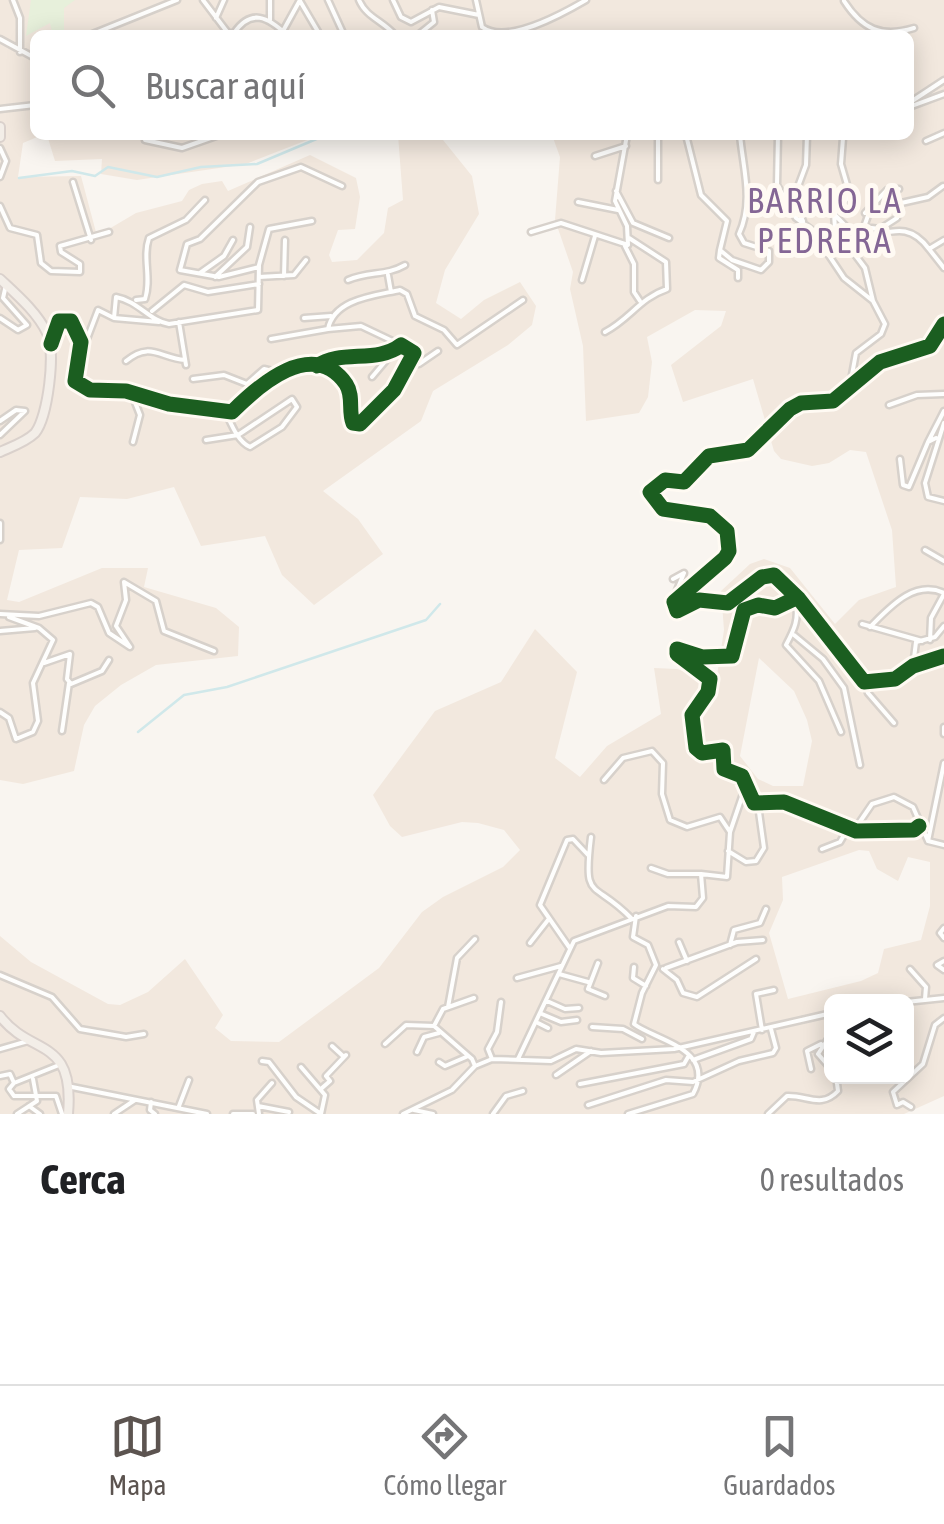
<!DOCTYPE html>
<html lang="es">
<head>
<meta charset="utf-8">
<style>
	:root { --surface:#fff; --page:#f6f6f6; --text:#202124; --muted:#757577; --line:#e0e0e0; --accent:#5c5450 }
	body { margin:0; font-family:"Asap Condensed",sans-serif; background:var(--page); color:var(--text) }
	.controls { position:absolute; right:30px; bottom:30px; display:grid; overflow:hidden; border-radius:15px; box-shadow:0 5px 25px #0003 }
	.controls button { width:90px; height:90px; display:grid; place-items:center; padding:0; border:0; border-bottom:2px solid var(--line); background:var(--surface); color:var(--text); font:50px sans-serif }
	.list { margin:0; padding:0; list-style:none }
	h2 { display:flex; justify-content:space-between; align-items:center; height:130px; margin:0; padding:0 40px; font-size:42px }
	h2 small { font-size:32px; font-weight:400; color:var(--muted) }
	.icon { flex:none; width:55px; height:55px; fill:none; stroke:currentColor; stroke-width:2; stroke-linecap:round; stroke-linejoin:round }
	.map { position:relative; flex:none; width:944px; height:1114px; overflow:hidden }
	.search { position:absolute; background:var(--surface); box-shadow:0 5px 25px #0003; left:30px; right:30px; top:30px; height:110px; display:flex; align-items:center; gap:25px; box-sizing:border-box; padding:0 35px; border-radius:15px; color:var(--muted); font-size:38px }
	.sheet { height:270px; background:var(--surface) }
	nav { display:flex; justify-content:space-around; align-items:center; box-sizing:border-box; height:140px; border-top:2px solid var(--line); background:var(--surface); font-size:28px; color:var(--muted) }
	nav a { display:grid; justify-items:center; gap:5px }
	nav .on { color:var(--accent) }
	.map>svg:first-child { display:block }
</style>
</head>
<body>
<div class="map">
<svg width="944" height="1114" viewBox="0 0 944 1114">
	<rect width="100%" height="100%" fill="#f9f5f0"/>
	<path fill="#f2e8de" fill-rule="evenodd" d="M0,0h944v1096l-40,18h-904v-178l31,26 77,42 12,1 28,-13 37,-33 38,56 -8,13 16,13 48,1 100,-74 43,-56 21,-15 60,-30 17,-17 -16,-20 -26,-7 -16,-1 -60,15 -12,-11 -17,-31 62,-84 66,-29 34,-53 42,43 -22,86 25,19 27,-31 54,-32 -7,-46 23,1 39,13 8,-52 -3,-39 29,-27 14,-5 26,9 45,56 24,-24 37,-13 -4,-57 -26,-78 -16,-2 -21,13 -17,3 -31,-7 -7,-8 -21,-72 -70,23 -12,-37 50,-39 5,-15 -31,-1 -48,27 5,25 -4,35 -9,16 -53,8 -3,-75 -13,-57 3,-17 -18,-52 5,-63 -8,-22h357v-100h-874v100h7l-19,8 -5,34 63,-1 16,60 39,-23 46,-12 7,-11 13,-6 20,-3 6,10 82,-36 46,23 4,19 -5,32 -17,1 -9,25 3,7 25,-2 27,-27 4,-25 15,-8 -5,-65h41l33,41 7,38 -34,56 -9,33 25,16 23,-19 36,-18 16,24 -4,19 -24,20 -75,46 -12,30 -98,70 35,28 25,35 -69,51 -32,-30 -17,-39 -64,10 -27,-59 -47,12 -47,-2 -18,51 -43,2 -12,50 12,2 83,-34h46l-4,19 72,21 23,19 -1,29 -82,9 -35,20 -26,21 -11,19 -10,46 -51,13 -23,-4zM759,658l35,33 13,29 5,21 -9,45h-30l-15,-7 -18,-23zM859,850l10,1 8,18 21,12 10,-24 22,5v44l-9,34 -37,9 -6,24 -17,8 -73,18 -19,-66 14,-33 -1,-23zM832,1002h74v74h-74z
		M47,135h273l-74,29 -109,16 -36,-6 1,-15 -47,2z"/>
	<path fill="#e7f0db" d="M31,0h44l-11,8v22l-12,2 -2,-9 -24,13z"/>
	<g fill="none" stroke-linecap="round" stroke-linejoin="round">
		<path stroke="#d0e8ea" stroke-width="2.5" d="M19,178l53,-7 23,5 13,-9 49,10 44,-10 56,-3 69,-29
			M138,732l46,-37 43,-8 199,-67 14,-16"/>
		<defs>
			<path id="street" d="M13,0l7,18v34
				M203,0l25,33h6c17,-25 34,-16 53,2
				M270,0v20
				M328,0l16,35
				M359,0c7,17 24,21 36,35
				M393,0l8,17 10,5 28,-15 40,8
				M476,0l6,27c25,18 80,-13 104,-27
				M300,1l20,34
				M844,1c18,28 37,37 70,27
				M216,18l8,-18
				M283,31l17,-31
				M90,35l87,-35
				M418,35l16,-13 -2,-12
				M0,39l35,19
				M909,103l35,-23
				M909,107l35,-13
				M0,109l35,-4
				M145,135v5l37,8 37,-13
				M658,135v45
				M686,135l15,60 26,26 -7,29 12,10 29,10 8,-8v-11l-25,-8 -5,-9c15,-33 4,-65 1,-99
				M778,135l-1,50 19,33 16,12 32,48 29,23 12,23 -4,10 -25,19 -5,27 -10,15
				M926,141l18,-8
				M0,148l6,13 -6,16
				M595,156l31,-10
				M73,182l18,58
				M616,191l17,32 36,15
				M578,202l40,8
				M0,206l10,22 27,7 4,28 10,8 29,1v-8l-19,-12 -1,-6 49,-14
				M865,213l22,-23 12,-1
				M834,214l16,-19 -9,-31 2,-26
				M803,221l-10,-21 13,-35 1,-30
				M863,227l17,2 17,-11
				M531,232l30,-9 67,22 -1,-19 -12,-25 12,-66
				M860,238l10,-28 58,-13 15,-11
				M944,240l-15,9 15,19
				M625,246l9,18v28l6,9
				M720,250l-1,8 19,12v8
				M259,267l-40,10 -39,-7 7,-26 13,-5 58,-57 43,-15 41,19
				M200,273l24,-17 9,-16
				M388,275l3,17
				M284,276l1,-36
				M215,277l32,-30 3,-20
				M259,277l35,-2 12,-15
				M348,280c21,-9 38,-4 57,-15
				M582,280l13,-44
				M136,300l9,-1c7,-21 -3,-41 4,-61l37,-18 19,-20
				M873,301l-8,-33 -30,-40 -1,-14 22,23c31,-1 50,-19 73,12
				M152,311l32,-26 24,7 51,-8
				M0,318l18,12 9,-5 -24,-27 3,-13
				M114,318l45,4
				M304,318l27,-2
				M179,322l7,43
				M944,324l-14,22 -50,16 -47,39 -32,2 -11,6 -42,41 -39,6 -25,26 -19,-2 -15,12 13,17 47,7 17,15 2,20 -4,7 -51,44 3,9 22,-11 29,3 34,-26 12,-2 25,24 65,83 31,-3 18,-13 31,-10
				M605,332c25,-13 35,-34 62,-43l-1,-27 -37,-24
				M271,339l57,-10
				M81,342l6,-3 11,-29 16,8 2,-21c22,4 34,24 53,27l89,-14 1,-45 10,-36 43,-8
				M51,344l8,-23h12l10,21 -6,39 15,9 36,1 43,13 63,8c27,-27 81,-75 114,-28 8,12 2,27 7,39l7,1 34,-34 20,-37 -13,-8c-24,19 -60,4 -84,21
				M401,345l-40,-19 -33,3c6,-30 45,-33 72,-39l7,4 8,22 29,14 13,15 66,-45
				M126,361c24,-20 34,-3 59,-1
				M412,363l7,1 19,-13
				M372,377l22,-26
				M193,379l31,-4 23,9 17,-15 17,4
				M131,392l9,23 -7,27
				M889,405l28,-10 27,-1
				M0,421l16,-11 9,1 -25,24
				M944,423l-19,60 3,14 16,4
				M206,440l32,-5 54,-36 5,8 -15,20 -32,20c-13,-6 -19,-24 -25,-36
				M928,442l16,-31
				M900,459l3,26 6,2 19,-45 8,-4
				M0,523v17
				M925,550l19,11
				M794,599l-19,9 -17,-3 -14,5 -12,46 -30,1 -25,-8v5l33,25 -2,13 -16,23 4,33 6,5 21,-3 1,19 18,7 12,27 30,-1 72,29 58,-1 5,-4
				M795,601c5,17 -1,29 -9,44l33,36 22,51
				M671,605l13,-32 -11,6
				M0,614l39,2 52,-13 7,4 11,26 21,14 -14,-21 10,-26 -2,-18 32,19 8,30 50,20
				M862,624l60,17
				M870,627c19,-19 44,-48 74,-34
				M0,631l35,-3
				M794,635l29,24 21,29 16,77
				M930,640l1,-22 13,-24
				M44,663l26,-9 -3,25 4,5 31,-13 7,-11
				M913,666l3,-24 19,-5 9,-11
				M864,682l4,11 26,30
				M0,712l9,6 7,21 17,-7 5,-11 -5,-38 20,-43 -14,-12 -30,-11
				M944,727v7
				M62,731l7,-48
				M604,780l19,-22 29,-7 11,12 -1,31 8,26 17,7 33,-10 10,15
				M591,837c-8,66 2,42 40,81
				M928,841l16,-78
				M822,849l18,-7 7,-12 10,-4 15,-22 22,-7 19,10 15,34 16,4
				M728,851l18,11 10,-1 8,-13 -6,-43
				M651,868l17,6h33
				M944,928l-4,5 4,5
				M679,942l8,19
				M530,943l18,-23
				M730,945l4,-15 26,-7 6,-14
				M569,947l-29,-42 27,-65 6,-1 16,17
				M944,961l-7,4 7,5
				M598,963l-10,26 17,7
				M634,967l-1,11 13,8
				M666,968l71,-26 26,-2
				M663,969l14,11 6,13 14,4 59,-38
				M910,969l16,18 -1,12
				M559,974l29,8
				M0,975l52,22 28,32 46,8 18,-3
				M517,978l44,-12
				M474,998l-31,11 -9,17 38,33 3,7
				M547,1001l18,8 14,-1
				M906,1002l38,-4
				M448,1007l9,-49 18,-19
				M542,1014l19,8 16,-2
				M538,1023l10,5
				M592,1027l31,2 19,10
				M762,1030l-6,-36 18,-4
				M832,1033l-14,21 14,16
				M385,1044l21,-19 28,1
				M332,1046l12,11
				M0,1049l28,-8
				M417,1052l7,-15 15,-4
				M492,1059l-4,-10 9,-17 4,-30
				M518,1059l56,-118 94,-35 28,1 7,-9 -2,-24 26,3 3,-45 16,-47
				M693,1060l58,-21 3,-7
				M262,1061l7,1 27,35 25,17 4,-19 -24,-28
				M439,1062l6,4 21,-9
				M811,1069l-4,-18 14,-7
				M556,1075l35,-24
				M0,1076l10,-2 4,9
				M14,1083l-5,6 5,7h42l6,18
				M14,1083l45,-18
				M580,1084l104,-20 4,-7
				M67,1086l140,28
				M322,1088l8,-7 -4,-5 20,-21
				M151,1102l-1,8 5,4
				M588,1105l78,-25 27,2 46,-21 34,-8 3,-5 -5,-19
				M29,1106l11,8
				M179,1106l10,-26
				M258,1106l31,6
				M911,1107l-8,-5 -6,3 -4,-13 30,-28 12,-39 9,-7
				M414,1110l19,4
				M17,1114l20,-13 -4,-22
				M114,1114l21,-14
				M233,1114h20
				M259,1114l-2,-14 15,-17
				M403,1114l49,-24 23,-24 17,-7 59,2 25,-12 25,4 73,-4 158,-36
				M493,1114l13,-18 17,-5
				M628,1114l65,-20c24,-45 -38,-54 -59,-70l8,-31 14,-28 -8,-20 -15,-8 3,-21
				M768,1114l19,-18c20,-1 34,13 51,-5l-2,-15"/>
			<path id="primary" d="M0,127v10
				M0,279c17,16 37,33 47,54 9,18 1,84 -12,100 -9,9 -24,14 -35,19
				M0,1016c31,41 75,20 68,98"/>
		</defs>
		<use href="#street" stroke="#d7d1cb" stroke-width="9"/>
		<use href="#primary" stroke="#dad1cc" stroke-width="12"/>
		<use href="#street" stroke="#fefefd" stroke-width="4"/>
		<use href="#primary" stroke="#f3eee8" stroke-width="8"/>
		<defs>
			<path id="cycleway" d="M944,324l-14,22 -50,16 -47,39 -32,2 -11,6 -42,41 -39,6 -25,26 -19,-2 -15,12 13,17 47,7 17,15 2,20 -4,7 -51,44 3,9 22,-11 29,3 34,-26 12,-2 25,24 65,83 31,-3 18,-13 31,-10
				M51,344l8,-23h12l10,21 -6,39 15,9 36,1 43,13 63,8c27,-27 81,-75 114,-28 8,12 2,27 7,39l7,1 34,-34 20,-37 -13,-8c-24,19 -60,4 -84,21
				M794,599l-19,9 -17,-3 -14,5 -12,46 -30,1 -25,-8v5l33,25 -2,13 -16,23 4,33 6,5 21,-3 1,19 18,7 12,27 30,-1 72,29 58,-1 5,-4"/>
		</defs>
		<use href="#cycleway" stroke="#fffaf3" stroke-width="21"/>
		<use href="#cycleway" stroke="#1b5e20" stroke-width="15"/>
	</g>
	<g text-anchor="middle" stroke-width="10" stroke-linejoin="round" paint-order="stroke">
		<g font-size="35" letter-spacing="2.5" fill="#846695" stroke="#fffaf3">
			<text x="825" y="213">BARRIO LA<tspan x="825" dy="40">PEDRERA</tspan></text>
		</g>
	</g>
</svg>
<div class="controls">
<button><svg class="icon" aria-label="layers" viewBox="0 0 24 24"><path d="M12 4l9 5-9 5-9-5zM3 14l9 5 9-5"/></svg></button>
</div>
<div class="search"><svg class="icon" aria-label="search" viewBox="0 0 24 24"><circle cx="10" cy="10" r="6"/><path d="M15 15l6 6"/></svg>Buscar aquí</div>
</div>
<section class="sheet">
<h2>Cerca<small>0 resultados</small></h2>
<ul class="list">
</ul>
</section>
<nav>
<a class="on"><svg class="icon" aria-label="map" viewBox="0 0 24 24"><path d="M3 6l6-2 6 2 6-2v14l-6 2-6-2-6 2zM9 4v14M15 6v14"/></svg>Mapa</a>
<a><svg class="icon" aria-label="directions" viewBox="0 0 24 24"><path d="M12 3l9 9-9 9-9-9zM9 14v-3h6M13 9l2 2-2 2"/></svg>Cómo llegar</a>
<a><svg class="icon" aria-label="saved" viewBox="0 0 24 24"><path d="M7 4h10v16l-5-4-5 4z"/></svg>Guardados</a>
</nav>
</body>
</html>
